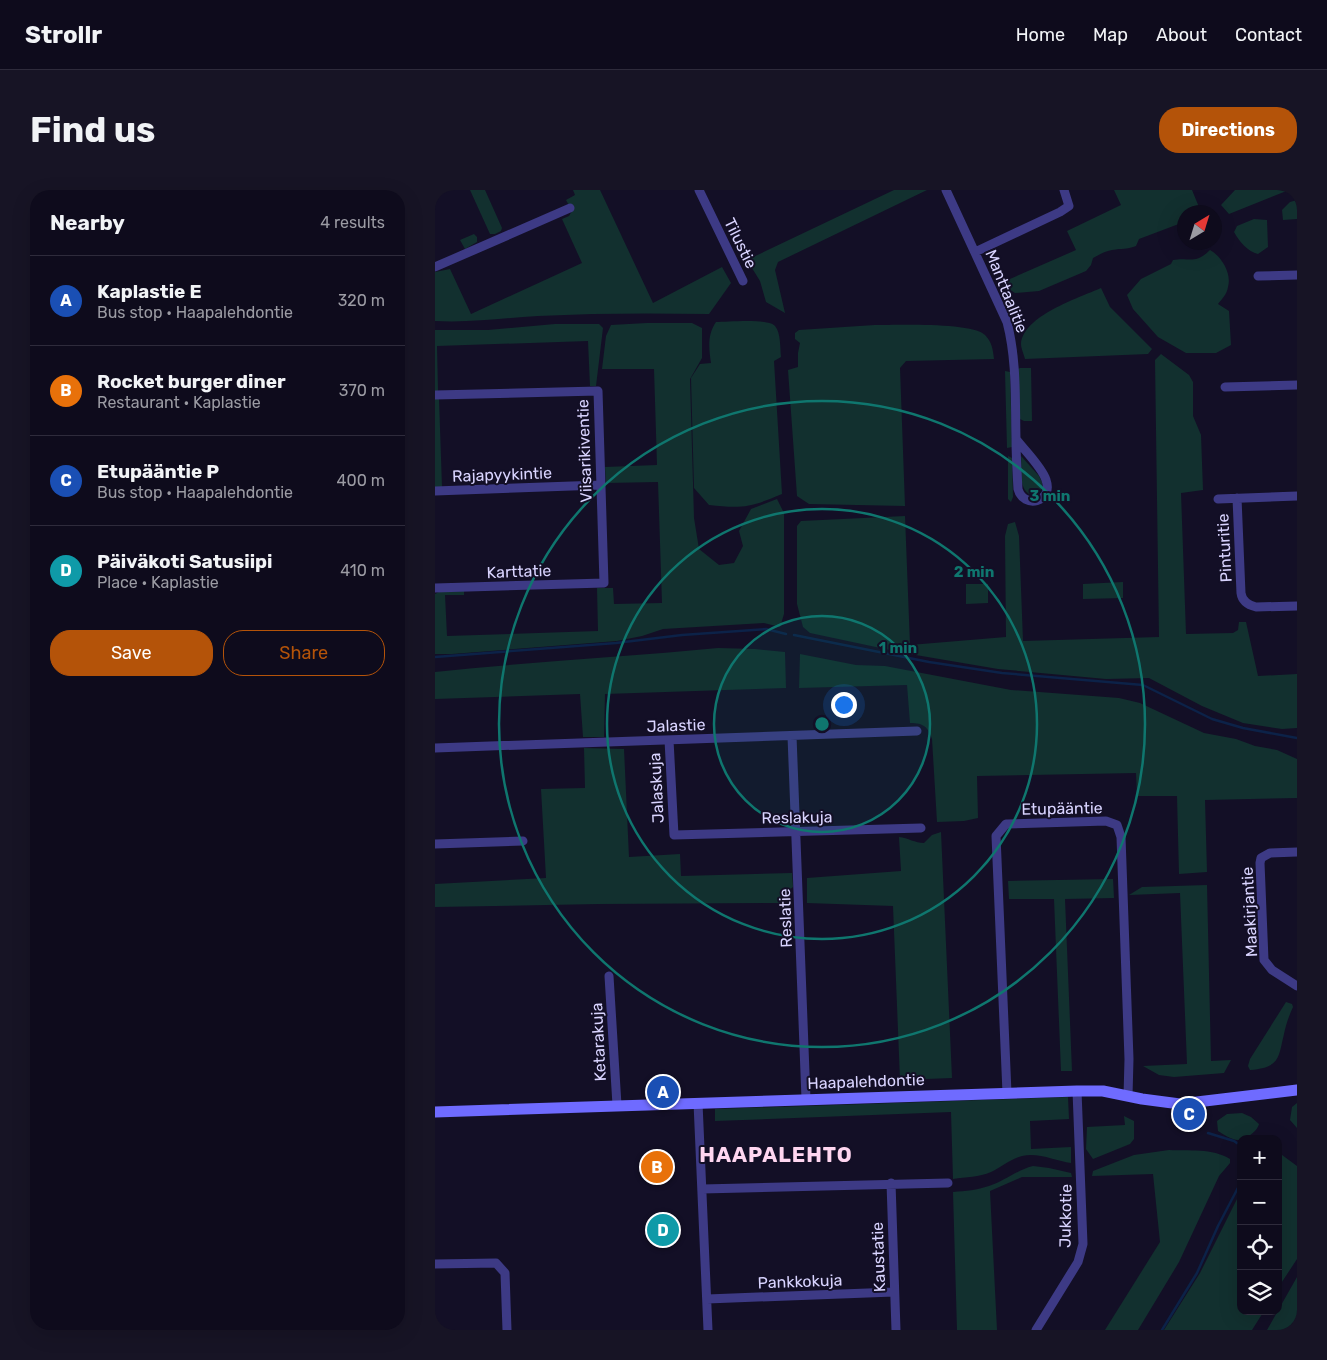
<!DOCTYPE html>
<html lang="en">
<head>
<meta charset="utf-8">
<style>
	:root { --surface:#0e0b1c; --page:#171425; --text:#f1f3f6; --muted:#9b9ba3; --line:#2e2b3b; --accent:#b45309 }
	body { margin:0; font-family:Rubik,sans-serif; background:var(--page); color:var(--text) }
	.controls { position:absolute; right:15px; bottom:15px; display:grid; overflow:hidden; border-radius:10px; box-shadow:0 5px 20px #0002 }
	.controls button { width:45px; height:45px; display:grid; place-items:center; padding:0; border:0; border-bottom:1px solid var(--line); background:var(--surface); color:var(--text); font:25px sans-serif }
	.compass { position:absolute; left:742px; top:15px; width:45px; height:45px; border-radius:50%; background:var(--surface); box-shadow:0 5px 20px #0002; rotate:38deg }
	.you { position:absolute; left:408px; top:514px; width:18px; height:18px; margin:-12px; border:4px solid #fff; border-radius:50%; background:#1a73e8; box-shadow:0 0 0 8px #1a73e833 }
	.badge { display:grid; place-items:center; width:32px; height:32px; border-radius:50%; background:var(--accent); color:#fff; font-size:16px; font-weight:700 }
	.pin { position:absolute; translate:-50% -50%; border:2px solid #fff; box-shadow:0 1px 5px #0006 }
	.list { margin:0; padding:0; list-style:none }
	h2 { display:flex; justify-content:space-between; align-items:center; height:65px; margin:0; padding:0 20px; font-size:21px }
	h2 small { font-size:16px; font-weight:400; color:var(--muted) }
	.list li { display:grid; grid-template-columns:32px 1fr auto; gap:15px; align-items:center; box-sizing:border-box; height:90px; padding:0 20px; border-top:1px solid var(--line) }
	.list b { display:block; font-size:19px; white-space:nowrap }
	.list p { margin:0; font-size:16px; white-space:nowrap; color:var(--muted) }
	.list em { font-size:16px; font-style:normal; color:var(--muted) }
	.actions { display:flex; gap:10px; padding:15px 20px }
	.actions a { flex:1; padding:11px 0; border:1px solid var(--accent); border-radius:20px; text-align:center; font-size:18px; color:var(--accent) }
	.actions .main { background:var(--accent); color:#fff }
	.icon { flex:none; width:28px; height:28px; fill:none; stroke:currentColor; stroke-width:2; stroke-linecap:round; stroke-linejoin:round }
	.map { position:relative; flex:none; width:862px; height:1140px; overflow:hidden; border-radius:20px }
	header { display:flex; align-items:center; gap:30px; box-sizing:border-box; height:70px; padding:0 25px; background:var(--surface); border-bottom:1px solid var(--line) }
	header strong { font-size:24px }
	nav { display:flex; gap:28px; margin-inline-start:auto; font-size:18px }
	.intro { display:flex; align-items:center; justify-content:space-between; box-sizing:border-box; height:120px; padding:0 30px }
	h1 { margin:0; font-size:35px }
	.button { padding:12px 22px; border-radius:20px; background:var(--accent); color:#fff; font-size:18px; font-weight:700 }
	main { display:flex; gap:30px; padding:0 30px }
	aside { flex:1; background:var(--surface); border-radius:20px; box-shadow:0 5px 20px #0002 }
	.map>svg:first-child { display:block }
</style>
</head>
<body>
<header>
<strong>Strollr</strong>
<nav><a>Home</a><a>Map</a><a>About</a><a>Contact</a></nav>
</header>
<div class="intro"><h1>Find us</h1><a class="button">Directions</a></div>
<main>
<aside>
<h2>Nearby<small>4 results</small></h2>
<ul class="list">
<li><span class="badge" style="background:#1a4fb4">A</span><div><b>Kaplastie E</b><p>Bus stop · Haapalehdontie</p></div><em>320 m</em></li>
<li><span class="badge" style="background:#e8710a">B</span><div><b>Rocket burger diner</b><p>Restaurant · Kaplastie</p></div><em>370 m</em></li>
<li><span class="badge" style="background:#1a4fb4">C</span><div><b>Etupääntie P</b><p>Bus stop · Haapalehdontie</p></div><em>400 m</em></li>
<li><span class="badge" style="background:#0f9aa8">D</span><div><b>Päiväkoti Satusiipi</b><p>Place · Kaplastie</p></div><em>410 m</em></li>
</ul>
<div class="actions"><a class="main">Save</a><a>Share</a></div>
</aside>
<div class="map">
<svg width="862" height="1140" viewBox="0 0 862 1140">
	<rect width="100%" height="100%" fill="#130f26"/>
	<path fill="#12302f" d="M35,0h15l17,38 -1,3 -6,3h-5z
		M138,0h27l53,113 69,-36 9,16 -22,31c-57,-1 -114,-1 -171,2 -34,2 -69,7 -103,5v-49l15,-3 21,45 111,-51 -20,-44 7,-3 3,-5 -6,-11 9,-5z
		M459,0h33l-149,72 -3,8 10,43 -19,-11 -6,-21 -13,-21z
		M679,0h78l9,22h-17v10l-45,17 -3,7c-11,4 -13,2 -24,4 -7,1 -13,5 -19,8l-2,7 -5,6 -47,20 -24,2 -11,-7 -1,-4 73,-32 -9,-19 54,-26z
		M800,0h54l-60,24 -8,-9z
		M862,10v19l-14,1 -1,-10 8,-8z
		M819,29l13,1 1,27 -10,7c-10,-2 -19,-13 -24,-22l3,-6z
		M39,44l3,3v5l-12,7 -5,-9z
		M775,60c11,6 22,23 18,37 -1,7 -6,12 -10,17l11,7 2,34 -15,8h-30l-28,-16 -25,-28 -6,-14 14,-16 30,-15 2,-4c17,-3 22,5 37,-10z
		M666,98l9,19 42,42 -4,5 -123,5c-1,-4 -4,-11 -4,-15 2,-28 57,-46 80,-56z
		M281,132c11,0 53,-4 59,4 6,7 5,22 6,31l-7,4 8,133c-31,13 -39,15 -73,11l-15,-17 -3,-110 9,-14 11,-1c-2,-14 -4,-28 5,-41z
		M212,133h45l10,5v30l-12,21 4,139 5,31 20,16 15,-2 9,-17 -4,-15 12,-22 26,-10 7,14v101l-4,13 -16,-4 -101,6 -21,7 -25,5 -165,13h-17v-60l4,-2 25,-1v4h-19l2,41 151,-5 -1,-43h16l1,16 48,-1 -4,-121 -52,1 -1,-16 52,-2 -3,-96h-52l4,-33 5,-11z
		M120,134h44l4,4 -7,58h-6l-2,-45 -151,5 1,45h-3v-61h53z
		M440,135c20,0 98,-3 110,10 7,7 8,15 9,24l-88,2 -6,7 5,138 -96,-2 -12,-8 -9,-126 10,-3v-14l2,-10 -5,-4v-6l4,-3z
		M726,164l28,21 4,7v34l8,19 2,55 -22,3 5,141 47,-1 5,-3 1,-8h7l12,54 39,-2v54l-15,1 -39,-6 -41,-17 -53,-28 -43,1 -108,-10 -94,-16 -94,-20 -7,-6 -6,-23v-78l4,-5 104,-5 5,129 96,-8 -1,-101 3,-12 7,-2 4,14 4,105 136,-4 -4,-277z
		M585,178h11l1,53h-8l-4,-2 -2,-50z
		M570,181l5,1 2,75 -5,1z
		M0,209h4l3,88 -7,1z
		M573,266l4,2 1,39 -2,5 -3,-3z
		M586,266l18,20 3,6v5l-4,7h-9c-11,-7 -7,-26 -8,-38z
		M688,392v16l-40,1v-15z
		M531,394h22v19l-22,1z
		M283,458l37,1 30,3 1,36 -181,6 -1,43h-21l-3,-43 -145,5v-27c94,-10 189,-15 283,-24z
		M365,464l56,11 29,1 126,24 108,8 21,5 64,30 32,6 19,7 22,4 20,9v39l-92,2 2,72 -28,2 -2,-78h-40l-1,-23 -159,3 1,42 -14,3 -27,1 -5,-83c-4,-12 -8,-16 -22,-16l-3,-38 -108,3z
		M149,558l40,1 5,108 51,-3 1,22 111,-3 1,14 -9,7 -4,9 -181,1 -164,3v-23l111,-6 -5,-89 44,-1z
		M506,642l11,246 -52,2 -7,-174 -86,-3v-25l94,-7 -2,-34c9,1 16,6 25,6l8,-8z
		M678,689l1,19 -49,1 7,172h-11l-7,-172h-45l-1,-18z
		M772,695l4,176 20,-1 -7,13 -50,4 -15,-2 -16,-9 44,-2 -7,-171 -51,2 13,-8z
		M851,812l6,2 1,3c-4,9 -7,17 -9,27 -6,25 -4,33 -34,36l-2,-4 2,-7z
		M633,907l1,22 -39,2 1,28 40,-2v16c-15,-2 -33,-11 -49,-7 -12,3 -20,11 -31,16 -12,5 -25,5 -38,7l-2,-67 -236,9v-12z
		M862,913v25l-7,-8 2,-13z
		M807,923l9,4 8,7c-2,8 -14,16 -21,16 -6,0 -15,-6 -20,-9l-1,-10 10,-7z
		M689,926l10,5v18l-4,5 -37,15 -7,-10 1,-22 38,-2z
		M734,960c20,1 43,-2 61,9v4l-11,13 -40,86 -41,68h-33l55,-88 -7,-68 -61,2 1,-5 41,-16z
		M843,962l19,14v93l-19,29z
		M598,976l16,2 22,5 1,4h-50l-32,14 7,139h-40l-4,-138c13,-1 24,-2 36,-6 16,-5 28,-16 44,-20z
		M806,1001v120h23l-12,19h-88l36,-57z
		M862,1087v53h-30z"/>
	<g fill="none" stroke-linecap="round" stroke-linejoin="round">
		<path stroke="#0c2248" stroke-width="2.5" d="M359,445l135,27 73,11 141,12 69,34 31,9 54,10
			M0,467l181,-14 66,-8 84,-6 20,5
			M773,943l26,8 7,5
			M727,1140l35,-57 21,-47 23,-44"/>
		<path stroke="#3d3a85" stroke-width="9" d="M264,0l44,91
			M511,0l61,132c10,39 8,77 9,116 0,17 1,34 2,51 5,20 36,14 28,-9 -4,-13 -22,-30 -30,-41
			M540,62l85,-40 9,-6 -5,-16
			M0,77l135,-59
			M823,86l39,-1
			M790,197l72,-2
			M0,205l163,-4 6,192 -169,5
			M0,301l165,-6
			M802,308l4,95c1,8 7,12 15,14l41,-1
			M783,309l79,-3
			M357,546l14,363
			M234,550l5,95 247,-7
			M0,558l482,-17
			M0,654l88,-3
			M862,662l-27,1 -9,5 -1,5 4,97 8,10 25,16
			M174,786l8,129
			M572,903l-11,-257 10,-12 100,-3 11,4 4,12 8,222 -1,37
			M263,913l10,227
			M456,993l5,147
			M267,999l246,-6
			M0,1074l61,-1 9,10 2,57
			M272,1109l187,-7
			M601,1140l42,-68 5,-18 -6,-153"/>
		<path stroke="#6f6bff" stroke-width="11" d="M0,922l642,-21h26l39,8 38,5 117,-14"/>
	</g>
	<circle cx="387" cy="534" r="108" fill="#0f766e" fill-opacity=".12"/>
	<g fill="none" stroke="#0f766e" stroke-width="2.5">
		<circle cx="387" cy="534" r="108"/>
		<circle cx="387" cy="534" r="215"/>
		<circle cx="387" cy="534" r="323"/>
	</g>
	<g text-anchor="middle" stroke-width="4" stroke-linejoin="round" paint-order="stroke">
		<g font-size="16" fill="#d9d4ff" stroke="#130f26">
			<text transform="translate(306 53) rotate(64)" y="6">Tilustie</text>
			<text transform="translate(572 101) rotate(68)" y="6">Manttaalitie</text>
			<text transform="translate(149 261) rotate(-92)" y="6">Viisarikiventie</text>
			<text transform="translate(67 284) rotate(-2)" y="6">Rajapyykintie</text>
			<text transform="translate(789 358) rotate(-93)" y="6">Pinturitie</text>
			<text transform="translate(84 381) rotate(-2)" y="6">Karttatie</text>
			<text transform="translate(241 535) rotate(-2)" y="6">Jalastie</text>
			<text transform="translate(221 598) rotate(-93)" y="6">Jalaskuja</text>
			<text transform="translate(627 618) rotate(-1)" y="6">Etupääntie</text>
			<text transform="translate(362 627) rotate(-1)" y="6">Reslakuja</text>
			<text transform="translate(814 722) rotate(-93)" y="6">Maakirjantie</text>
			<text transform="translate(350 728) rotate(-92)" y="6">Reslatie</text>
			<text transform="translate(163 852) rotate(-93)" y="6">Ketarakuja</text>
			<text transform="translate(431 891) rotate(-2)" y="6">Haapalehdontie</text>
			<text transform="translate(630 1026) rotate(-89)" y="6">Jukkotie</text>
			<text transform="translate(443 1067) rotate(-92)" y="6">Kaustatie</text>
			<text transform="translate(365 1091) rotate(-2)" y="6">Pankkokuja</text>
		</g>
		<g font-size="21" font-weight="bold" letter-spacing="1" fill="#ffd6f0" stroke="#130f26">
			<text x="341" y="972">HAAPALEHTO</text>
		</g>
	</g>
	<circle cx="387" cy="534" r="8" fill="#0f766e" stroke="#130f26" stroke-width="2.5"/>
	<g font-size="15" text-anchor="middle" font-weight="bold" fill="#0f766e" stroke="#130f26" stroke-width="4" stroke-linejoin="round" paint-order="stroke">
		<text x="615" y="311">3 min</text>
		<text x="539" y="387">2 min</text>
		<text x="463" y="463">1 min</text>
	</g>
</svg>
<div class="controls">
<button>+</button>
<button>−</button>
<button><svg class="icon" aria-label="locate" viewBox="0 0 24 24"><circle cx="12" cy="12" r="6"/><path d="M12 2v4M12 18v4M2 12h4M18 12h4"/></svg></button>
<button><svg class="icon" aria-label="layers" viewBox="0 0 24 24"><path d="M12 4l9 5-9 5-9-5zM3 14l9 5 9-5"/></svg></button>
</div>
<svg class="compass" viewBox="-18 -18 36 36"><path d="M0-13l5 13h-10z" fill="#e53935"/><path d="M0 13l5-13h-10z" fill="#9b9ba3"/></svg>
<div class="you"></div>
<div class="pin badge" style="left:228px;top:902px;background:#1a4fb4">A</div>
<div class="pin badge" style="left:222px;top:977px;background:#e8710a">B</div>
<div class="pin badge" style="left:754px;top:924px;background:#1a4fb4">C</div>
<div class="pin badge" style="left:228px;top:1040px;background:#0f9aa8">D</div>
</div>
</main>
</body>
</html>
